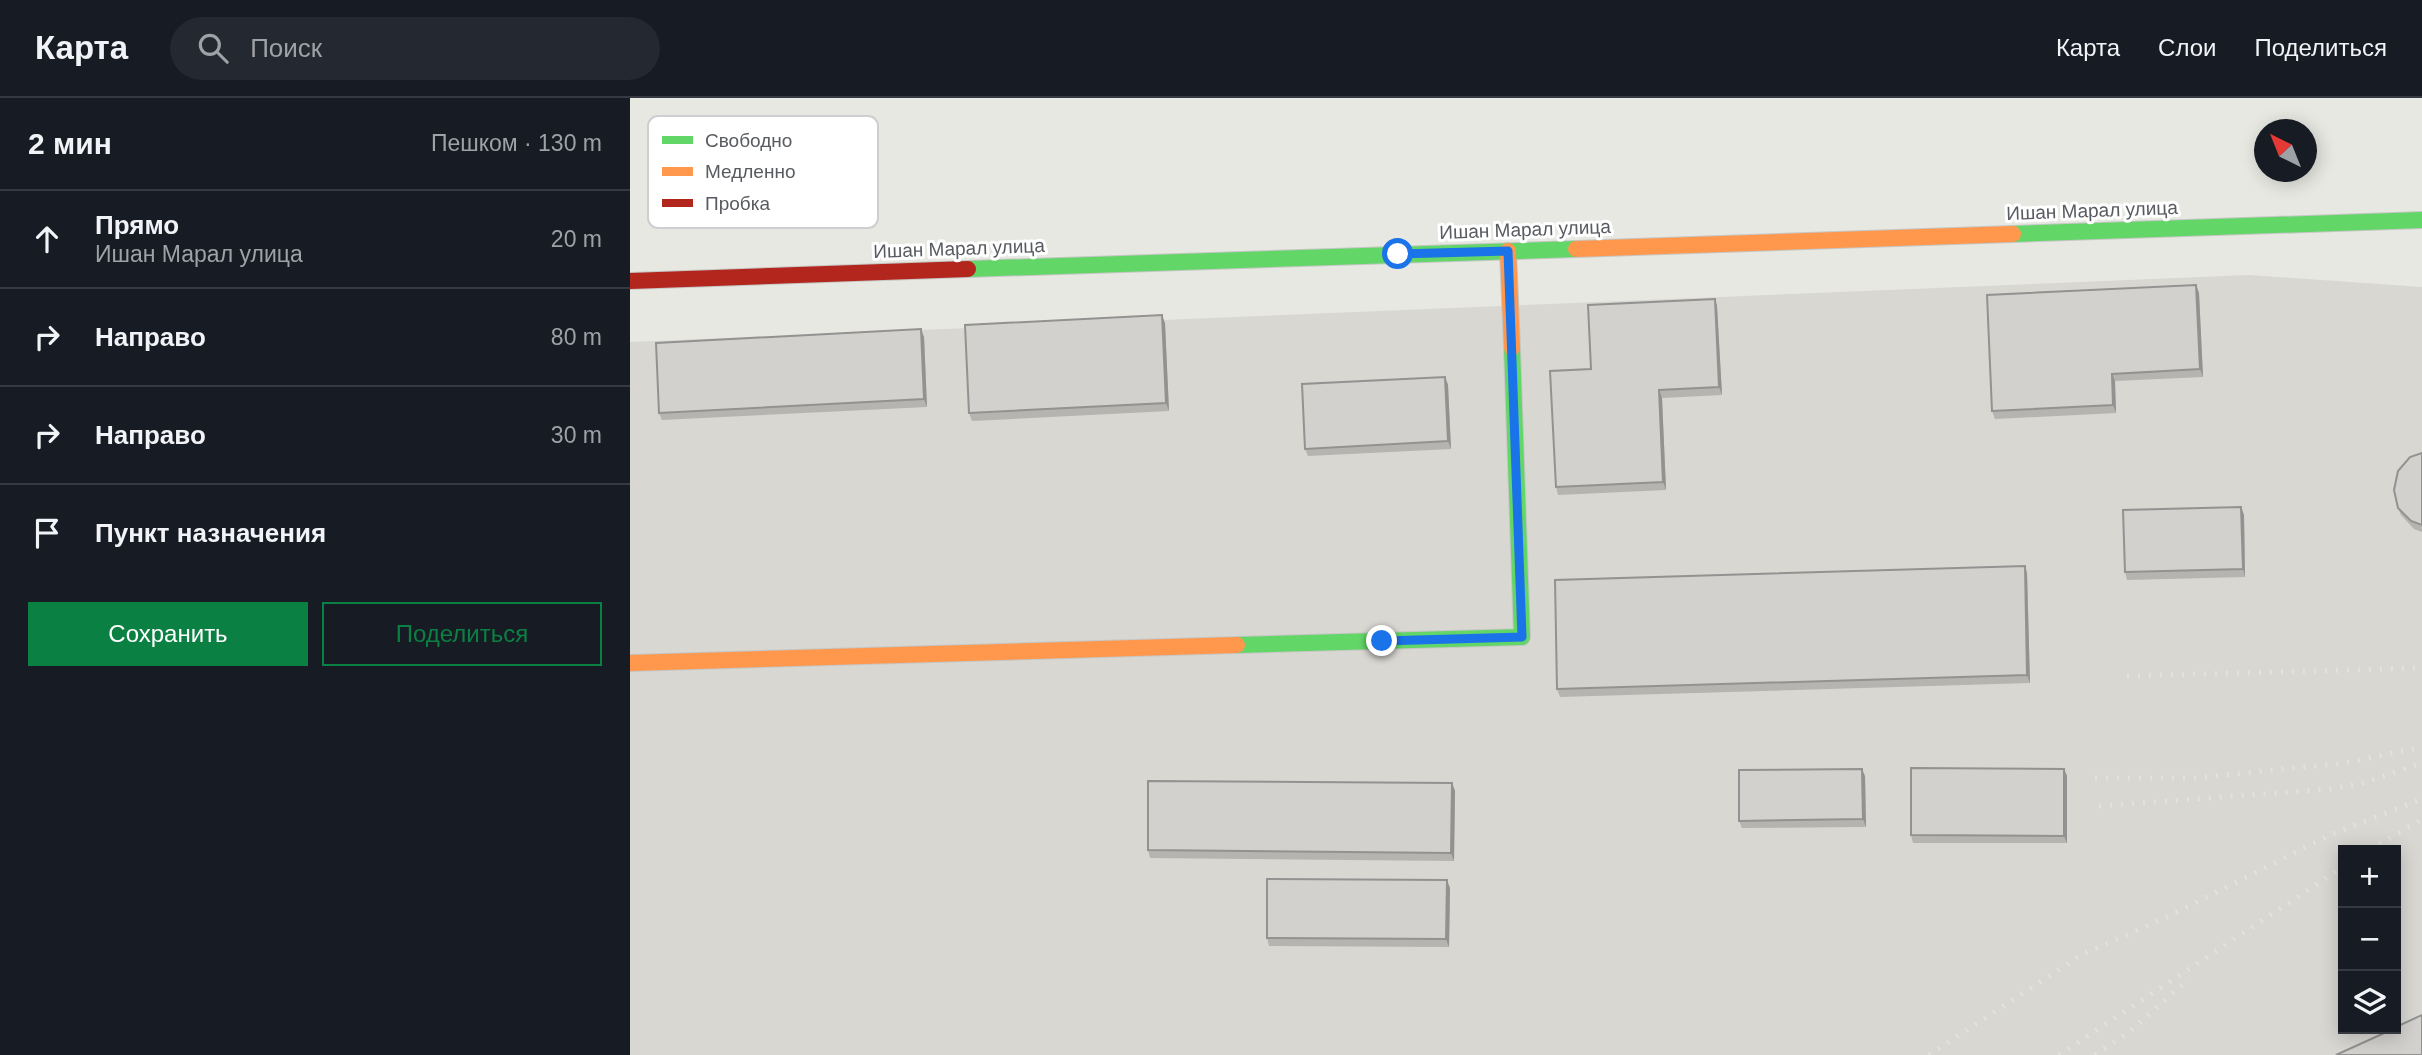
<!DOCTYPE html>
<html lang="ru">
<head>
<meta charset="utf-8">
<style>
	:root { --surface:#171b24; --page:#242831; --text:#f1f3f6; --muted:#9ea1a6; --line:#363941; --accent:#0b8043 }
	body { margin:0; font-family:Arial,sans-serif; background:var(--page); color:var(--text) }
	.controls { position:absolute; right:21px; bottom:21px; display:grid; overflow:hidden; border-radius:0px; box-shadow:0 4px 18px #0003 }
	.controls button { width:63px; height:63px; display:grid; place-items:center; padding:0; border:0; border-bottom:2px solid var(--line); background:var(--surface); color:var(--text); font:35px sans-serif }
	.compass { position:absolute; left:1624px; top:21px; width:63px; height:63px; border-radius:50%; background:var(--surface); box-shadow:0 4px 18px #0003; rotate:317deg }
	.stop { position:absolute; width:21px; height:21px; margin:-16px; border:5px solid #1a73e8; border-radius:50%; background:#fff }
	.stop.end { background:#1a73e8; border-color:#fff; box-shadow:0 2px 7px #0008 }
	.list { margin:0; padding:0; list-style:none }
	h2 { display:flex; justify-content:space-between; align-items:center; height:91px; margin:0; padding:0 28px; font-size:30px }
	h2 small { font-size:23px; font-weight:400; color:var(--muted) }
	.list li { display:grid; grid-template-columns:46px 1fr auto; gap:21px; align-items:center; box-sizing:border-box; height:98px; padding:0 28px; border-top:2px solid var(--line) }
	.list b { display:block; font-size:26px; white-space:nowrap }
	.list p { margin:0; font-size:23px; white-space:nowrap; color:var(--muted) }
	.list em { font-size:23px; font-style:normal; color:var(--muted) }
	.actions { display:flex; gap:14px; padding:21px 28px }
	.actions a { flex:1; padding:16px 0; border:2px solid var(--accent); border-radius:0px; text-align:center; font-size:24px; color:var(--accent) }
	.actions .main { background:var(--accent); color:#fff }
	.icon { flex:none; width:38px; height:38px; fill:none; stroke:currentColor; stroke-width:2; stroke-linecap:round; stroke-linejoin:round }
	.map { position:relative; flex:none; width:1792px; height:957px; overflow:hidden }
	header { display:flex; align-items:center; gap:42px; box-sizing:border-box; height:98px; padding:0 35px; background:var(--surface); border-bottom:2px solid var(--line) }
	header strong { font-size:33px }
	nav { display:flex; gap:38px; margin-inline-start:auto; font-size:24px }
	.search { width:490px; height:63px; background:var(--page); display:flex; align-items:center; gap:18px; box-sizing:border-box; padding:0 24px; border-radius:38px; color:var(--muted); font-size:26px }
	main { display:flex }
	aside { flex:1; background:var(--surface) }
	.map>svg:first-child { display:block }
</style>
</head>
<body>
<header>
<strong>Карта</strong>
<div class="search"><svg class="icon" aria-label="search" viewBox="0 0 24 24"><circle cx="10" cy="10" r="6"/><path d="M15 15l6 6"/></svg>Поиск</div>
<nav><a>Карта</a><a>Слои</a><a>Поделиться</a></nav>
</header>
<main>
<aside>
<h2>2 мин<small>Пешком · 130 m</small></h2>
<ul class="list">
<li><svg class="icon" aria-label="ahead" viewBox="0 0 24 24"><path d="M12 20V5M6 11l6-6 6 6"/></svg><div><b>Прямо</b><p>Ишан Марал улица</p></div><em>20 m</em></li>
<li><svg class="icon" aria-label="right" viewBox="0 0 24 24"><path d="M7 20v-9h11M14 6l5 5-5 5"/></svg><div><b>Направо</b></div><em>80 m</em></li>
<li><svg class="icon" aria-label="right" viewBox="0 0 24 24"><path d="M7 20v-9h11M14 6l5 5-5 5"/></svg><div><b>Направо</b></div><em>30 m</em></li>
<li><svg class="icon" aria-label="arrive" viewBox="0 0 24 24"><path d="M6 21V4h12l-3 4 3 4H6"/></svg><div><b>Пункт назначения</b></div></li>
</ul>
<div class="actions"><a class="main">Сохранить</a><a>Поделиться</a></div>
</aside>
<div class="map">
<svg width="1792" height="957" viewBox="0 0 1792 957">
	<rect width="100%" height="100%" fill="#e8e8e2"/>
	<path fill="#d8d7d2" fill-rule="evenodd" d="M1619,177l173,12v768h-1792v-713zM1713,752h53v179h-53z"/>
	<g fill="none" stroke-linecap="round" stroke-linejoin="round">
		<defs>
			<path id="fast" d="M1383,136l409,-14
				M338,171l608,-20
				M607,547l285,-8 -10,-289"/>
			<path id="slow" d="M946,151l437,-15
				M878,153l4,97
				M0,565l607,-18"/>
			<path id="jam" d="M0,183l338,-12"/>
		</defs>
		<use href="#fast" stroke="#c5c7c5" stroke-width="18"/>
		<use href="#slow" stroke="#c5c7c5" stroke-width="18"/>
		<use href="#jam" stroke="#c5c7c5" stroke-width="18"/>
		<use href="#fast" stroke="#63d668" stroke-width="16"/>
		<use href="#slow" stroke="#ff974d" stroke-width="16"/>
		<use href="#jam" stroke="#b3261e" stroke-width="16"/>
		<path stroke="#e2e2e1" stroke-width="5" stroke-dasharray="2 9" stroke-linecap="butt" d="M1497,578l295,-8
			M1465,680h99l151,-15 77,-16
			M1469,708l232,-17 32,-6 59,-20
			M1740,752l52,-31
			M1299,957l152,-100 86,-38 163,-82 92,-36
			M1429,957l284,-188
			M1465,957l33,-22 61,-54"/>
	</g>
	<path fill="#b5b4b0" d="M1566,187l3,8 4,84 -88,4 1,32 -121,6 -3,-8z
		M1085,201l2,7 5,89 -60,3 4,92 -108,5 -2,-8 35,-118z
		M535,225l4,88 -197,10 -3,-8z
		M294,239l3,70 -265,13 -3,-7z
		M815,279l3,8 3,64 -143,7 -3,-7z
		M1792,355v79l-8,-3 -13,-14 -3,-7z
		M1611,409l3,8 1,62 -118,3 -2,-8z
		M1397,475l3,110 -470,14 -3,-8z
		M1434,671l3,7v67h-154l-2,-8z
		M1235,678l1,51 -124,1 -3,-7z
		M822,685l3,8 -1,70 -304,-3 -2,-8z
		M820,790l-1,59 -180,-1 -2,-8z"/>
	<path fill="#939290" d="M1566,187l3,8 4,84 -3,-8z
		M1085,201l2,7 5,89 -3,-8z
		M532,217l3,8 4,88 -3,-8z
		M291,231l3,8 3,70 -3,-8z
		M1482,276l3,7 1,32 -3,-8z
		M815,279l3,8 3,64 -3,-8z
		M1029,292l3,8 4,92 -3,-8z
		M1611,409l3,8 1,62 -2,-8z
		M1395,468l2,7 3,110 -3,-8z
		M1232,671l3,7 1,51 -3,-8z
		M1434,671l3,7v67l-3,-7z
		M822,685l3,8 -1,70 -3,-8z
		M817,782l3,8 -1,59 -3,-8z"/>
	<path fill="#d2d1cd" stroke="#939290" stroke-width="2" d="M1566,187l4,84 -88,5 1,31 -121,6 -5,-116z
		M1085,201l4,88 -60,3 4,92 -107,5 -6,-116 41,-2 -3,-64z
		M532,217l4,88 -197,10 -4,-88z
		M291,231l3,70 -265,14 -3,-70z
		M815,279l3,64 -143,8 -3,-65z
		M1792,355v72l-11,-4 -13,-13 -4,-18 4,-19 12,-14z
		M1611,409l2,62 -118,3 -2,-62z
		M1395,468l2,109 -470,14 -2,-109z
		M1281,670l153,1v67l-153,-1z
		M1232,671l1,50 -124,2v-51z
		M518,683l304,2 -1,70 -303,-3z
		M637,781l180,1 -1,59 -179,-1z
		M1792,917v40h-86l57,-26h3v-2z"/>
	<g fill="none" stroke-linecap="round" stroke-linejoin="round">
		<path stroke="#1a73e8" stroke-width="9" d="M752,543l140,-4 -14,-386 -110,3"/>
	</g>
	<g text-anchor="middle" stroke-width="6" stroke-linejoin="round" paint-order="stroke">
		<g font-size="19" fill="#585b60" stroke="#fff">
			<text transform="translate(1462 112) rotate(-2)" y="7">Ишан Марал улица</text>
			<text transform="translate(895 131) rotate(-2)" y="7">Ишан Марал улица</text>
			<text transform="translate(329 150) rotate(-2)" y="7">Ишан Марал улица</text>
		</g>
	</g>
	<rect x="18" y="18" width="230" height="112" rx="10" fill="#fff" stroke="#cdcecf" stroke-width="2"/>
	<rect x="32" y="38" width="31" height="8" fill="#63d668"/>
	<rect x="32" y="69" width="31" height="9" fill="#ff974d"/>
	<rect x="32" y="101" width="31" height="8" fill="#b3261e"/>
	<g font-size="19" fill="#585b60">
		<text x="75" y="49">Свободно</text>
		<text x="75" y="80">Медленно</text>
		<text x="75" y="112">Пробка</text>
	</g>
</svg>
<div class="controls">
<button>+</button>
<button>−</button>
<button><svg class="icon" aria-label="layers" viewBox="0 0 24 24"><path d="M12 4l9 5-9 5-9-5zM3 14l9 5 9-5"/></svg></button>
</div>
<svg class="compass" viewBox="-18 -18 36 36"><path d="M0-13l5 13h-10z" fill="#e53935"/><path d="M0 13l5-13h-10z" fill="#9ea1a6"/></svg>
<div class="stop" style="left:768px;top:156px"></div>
<div class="stop end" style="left:752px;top:543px"></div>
</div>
</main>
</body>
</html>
